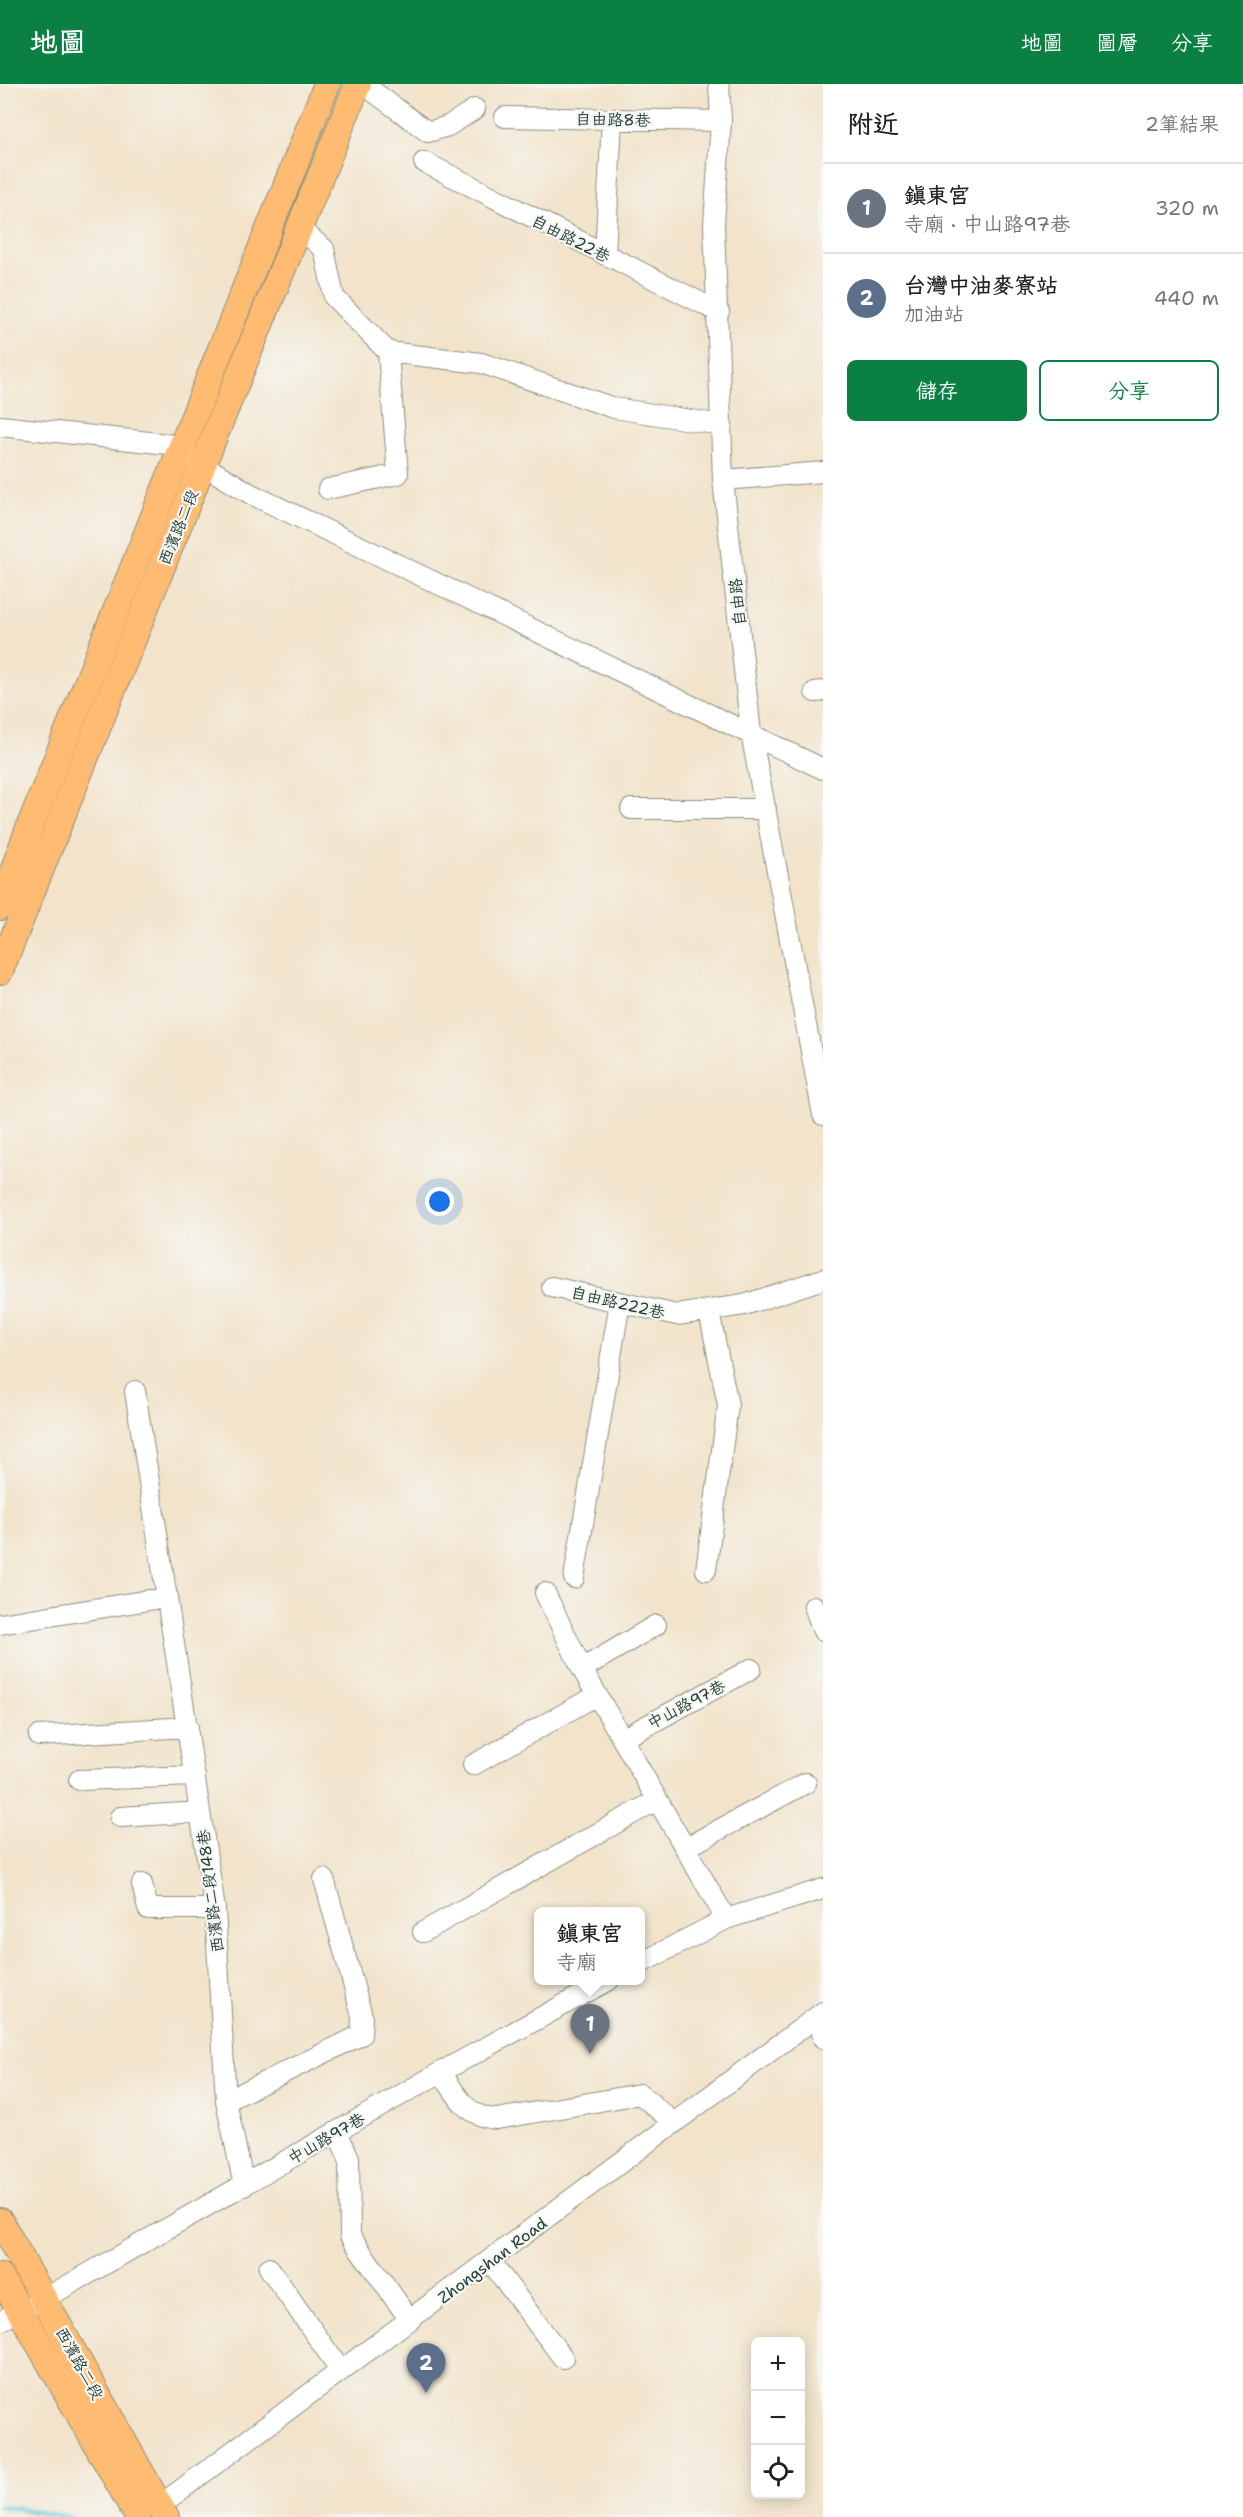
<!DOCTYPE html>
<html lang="zh-TW">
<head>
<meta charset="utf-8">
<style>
	:root { --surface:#fff; --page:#f2f2f2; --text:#202124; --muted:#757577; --line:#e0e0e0; --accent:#0b8043 }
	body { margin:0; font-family:"Shantell Sans","LXGW WenKai TC",sans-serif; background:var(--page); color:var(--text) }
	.controls { position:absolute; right:18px; bottom:18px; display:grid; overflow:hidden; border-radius:9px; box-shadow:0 3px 15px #0003 }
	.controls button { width:54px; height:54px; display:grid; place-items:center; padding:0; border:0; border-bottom:2px solid var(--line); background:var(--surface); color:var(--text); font:30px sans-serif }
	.you { position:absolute; left:440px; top:1118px; width:21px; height:21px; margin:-15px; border:4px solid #fff; border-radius:50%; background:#1a73e8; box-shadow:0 0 0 9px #1a73e833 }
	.badge { display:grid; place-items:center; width:39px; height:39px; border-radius:50%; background:var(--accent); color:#fff; font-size:20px; font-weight:700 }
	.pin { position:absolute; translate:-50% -50px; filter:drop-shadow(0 2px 3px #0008) }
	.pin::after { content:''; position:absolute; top:32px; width:21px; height:18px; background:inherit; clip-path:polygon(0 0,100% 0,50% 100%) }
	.popup { position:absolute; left:534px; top:1823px; width:111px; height:78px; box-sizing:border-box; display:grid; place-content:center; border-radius:9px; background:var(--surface); filter:drop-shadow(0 2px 4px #0005); font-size:20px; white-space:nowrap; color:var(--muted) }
	.popup b { font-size:22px; color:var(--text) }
	.popup::after { content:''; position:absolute; left:50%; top:100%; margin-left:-12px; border:12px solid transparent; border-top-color:var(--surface) }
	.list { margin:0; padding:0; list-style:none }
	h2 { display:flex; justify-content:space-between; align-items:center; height:78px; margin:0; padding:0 24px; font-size:26px }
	h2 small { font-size:20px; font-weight:400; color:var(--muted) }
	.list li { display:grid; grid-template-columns:39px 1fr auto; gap:18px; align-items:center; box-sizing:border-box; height:90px; padding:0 24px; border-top:2px solid var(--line) }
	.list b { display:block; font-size:22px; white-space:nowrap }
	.list p { margin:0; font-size:20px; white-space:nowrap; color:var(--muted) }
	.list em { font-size:20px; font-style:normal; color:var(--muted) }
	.actions { display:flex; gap:12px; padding:18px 24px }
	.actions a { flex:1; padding:14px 0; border:2px solid var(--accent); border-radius:9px; text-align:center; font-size:21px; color:var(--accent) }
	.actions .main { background:var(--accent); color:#fff }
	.icon { flex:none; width:33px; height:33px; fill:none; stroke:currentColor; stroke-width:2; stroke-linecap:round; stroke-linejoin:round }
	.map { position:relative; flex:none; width:823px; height:2433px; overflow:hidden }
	header { display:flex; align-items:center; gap:36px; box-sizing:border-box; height:84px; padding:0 30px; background:var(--accent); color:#fff }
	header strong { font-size:28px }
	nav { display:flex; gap:33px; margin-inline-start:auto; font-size:21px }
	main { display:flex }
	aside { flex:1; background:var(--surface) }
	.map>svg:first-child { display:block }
</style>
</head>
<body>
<header>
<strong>地圖</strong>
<nav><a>地圖</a><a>圖層</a><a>分享</a></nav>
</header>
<main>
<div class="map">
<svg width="823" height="2433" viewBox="0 0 823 2433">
	<rect width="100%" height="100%" fill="#f6f6f2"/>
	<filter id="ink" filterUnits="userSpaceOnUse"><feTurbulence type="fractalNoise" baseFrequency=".0167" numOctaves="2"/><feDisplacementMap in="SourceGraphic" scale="12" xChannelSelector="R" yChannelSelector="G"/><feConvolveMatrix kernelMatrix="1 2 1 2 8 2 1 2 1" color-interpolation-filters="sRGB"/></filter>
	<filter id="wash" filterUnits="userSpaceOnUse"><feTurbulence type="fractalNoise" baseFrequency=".008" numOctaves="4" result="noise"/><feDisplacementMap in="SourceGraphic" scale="24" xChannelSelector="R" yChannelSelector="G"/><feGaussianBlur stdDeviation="1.35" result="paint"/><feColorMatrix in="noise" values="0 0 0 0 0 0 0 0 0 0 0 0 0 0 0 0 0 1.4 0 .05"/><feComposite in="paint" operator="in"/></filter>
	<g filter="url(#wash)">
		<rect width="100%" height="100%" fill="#f2e3ca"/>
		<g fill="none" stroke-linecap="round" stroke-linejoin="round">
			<path stroke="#54bed0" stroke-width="5" d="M0,2422l71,11"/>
		</g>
	</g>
	<g filter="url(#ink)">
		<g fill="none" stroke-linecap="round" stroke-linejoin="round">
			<defs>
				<path id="minor" d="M363,0l65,48 20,-6 27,-17
					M719,0l2,37 -7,103 9,256 28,253 72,382
					M505,33l216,4
					M424,78l295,150
					M299,144l25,21 10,48 54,55
					M605,171l7,-136
					M0,342l168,18 83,50 572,275
					M723,396l100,-8
					M328,405l70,-15 -10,-122 93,11 133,45 108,17
					M815,608l8,-1
					M631,725h135
					M552,1203l125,28 67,-10 79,-26
					M135,1307l80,518 11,192 18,85
					M706,1486l22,-165 -19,-94
					M574,1494l46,-276
					M545,1509l37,76 144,250
					M814,1522l9,25
					M0,1540l168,-27
					M582,1585l74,-44
					M39,1652l149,-9
					M622,1655l129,-70
					M473,1681l124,-70
					M79,1696l116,-4
					M120,1733l80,-5
					M685,1764l121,-65
					M142,1800l6,25h67
					M423,1848l234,-132
					M641,1879l85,-44 97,-30
					M819,1931l4,23
					M441,1988c17,24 24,45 56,47l143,-25 34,29
					M226,2017l135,-66 1,-19 -38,-137
					M337,2048l12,26 1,78 60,84
					M490,2177l73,97
					M269,2184l72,103
					M0,2237l44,-22 397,-227 168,-92
					M159,2422l664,-494"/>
				<path id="major" d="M0,823l27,-74 300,-749
					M0,887l203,-507 155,-380
					M0,2137l166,296
					M0,2192l138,241"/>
			</defs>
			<use href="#minor" stroke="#88907f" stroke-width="22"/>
			<use href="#major" stroke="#88907f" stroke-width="28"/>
			<use href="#minor" stroke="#fff" stroke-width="20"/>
			<use href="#major" stroke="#febb71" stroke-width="26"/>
		</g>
	</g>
	<g text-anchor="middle" stroke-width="4.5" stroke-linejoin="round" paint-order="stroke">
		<g font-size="16" fill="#1f3d34" stroke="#f6f6f2">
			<text transform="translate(613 35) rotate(1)" y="6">自由路8巷</text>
			<text transform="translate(571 154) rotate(27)" y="6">自由路22巷</text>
			<text transform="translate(178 443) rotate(-68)" y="6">西濱路二段</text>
			<text transform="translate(737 518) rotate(-96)" y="6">自由路</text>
			<text transform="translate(618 1218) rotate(13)" y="6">自由路222巷</text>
			<text transform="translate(686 1620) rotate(-28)" y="6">中山路97巷</text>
			<text transform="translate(210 1807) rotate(-97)" y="6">西濱路二段148巷</text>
			<text transform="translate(326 2054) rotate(-30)" y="6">中山路97巷</text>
			<text transform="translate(492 2176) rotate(-37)" y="6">Zhongshan Road</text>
			<text transform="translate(80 2279) rotate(61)" y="6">西濱路二段</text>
		</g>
	</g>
</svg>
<div class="controls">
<button>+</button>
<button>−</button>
<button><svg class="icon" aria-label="locate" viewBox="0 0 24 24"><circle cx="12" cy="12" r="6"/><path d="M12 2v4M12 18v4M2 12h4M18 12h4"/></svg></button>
</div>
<div class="you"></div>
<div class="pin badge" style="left:590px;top:1970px;background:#6b7280">1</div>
<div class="popup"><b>鎮東宮</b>寺廟</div>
<div class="pin badge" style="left:426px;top:2309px;background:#5c6f8a">2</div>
</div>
<aside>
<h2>附近<small>2筆結果</small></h2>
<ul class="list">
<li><span class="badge" style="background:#6b7280">1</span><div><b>鎮東宮</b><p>寺廟 · 中山路97巷</p></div><em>320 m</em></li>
<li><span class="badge" style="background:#5c6f8a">2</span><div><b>台灣中油麥寮站</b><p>加油站</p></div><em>440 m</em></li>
</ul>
<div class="actions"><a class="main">儲存</a><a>分享</a></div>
</aside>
</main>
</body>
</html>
